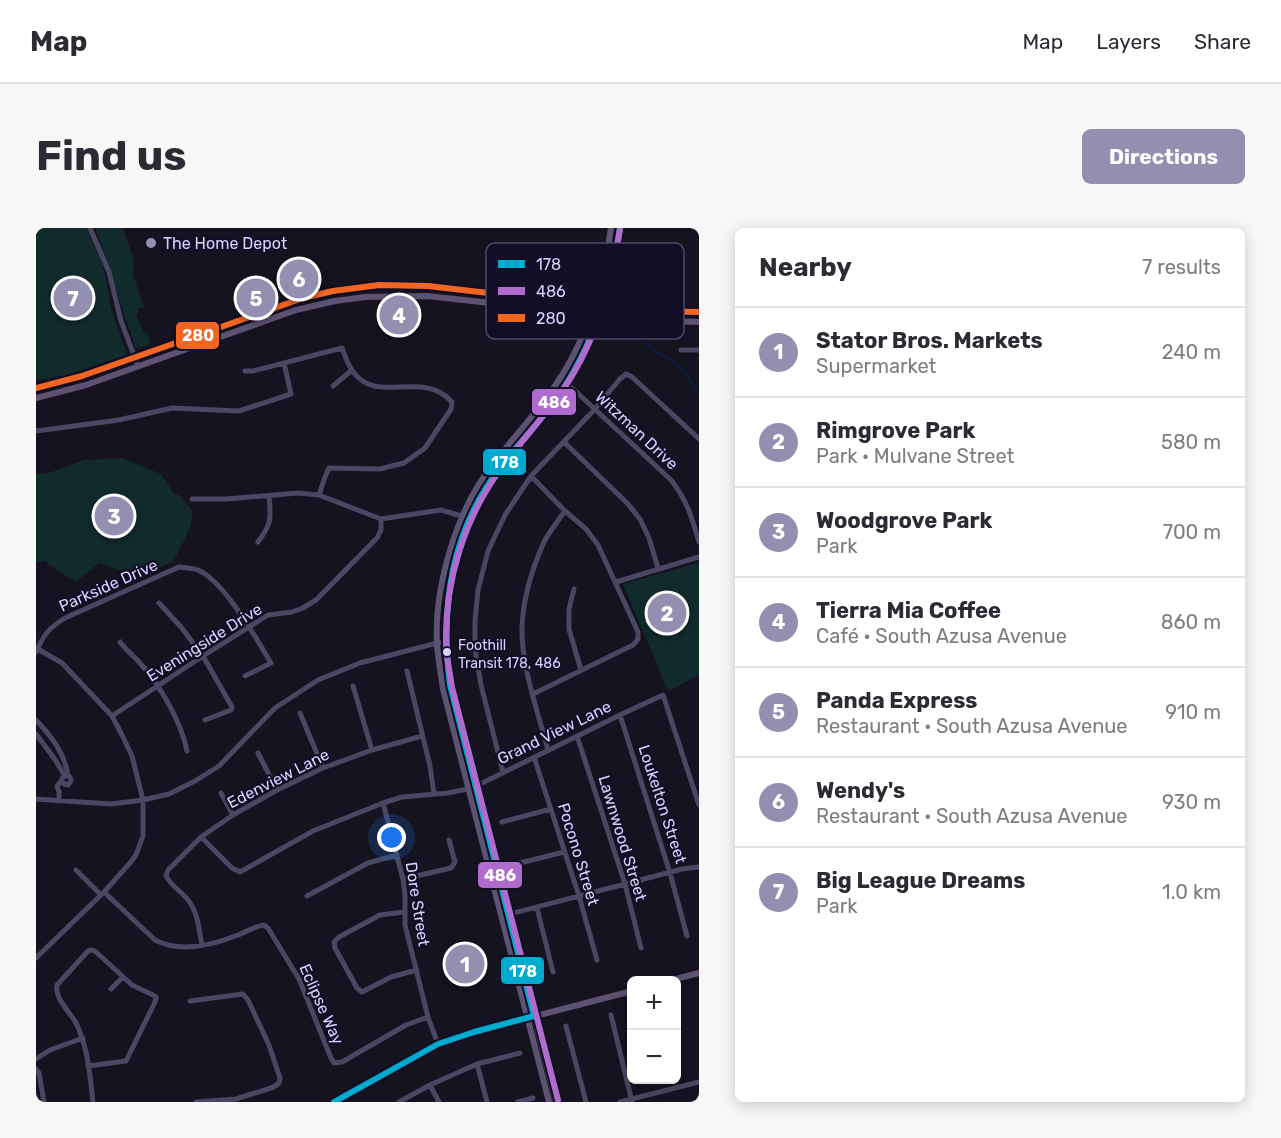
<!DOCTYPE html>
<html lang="en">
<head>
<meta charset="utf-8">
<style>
	:root { --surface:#fff; --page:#f7f7f7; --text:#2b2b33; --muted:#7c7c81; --line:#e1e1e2; --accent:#938fb1 }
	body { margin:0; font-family:Rubik,sans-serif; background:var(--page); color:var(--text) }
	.controls { position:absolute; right:18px; bottom:18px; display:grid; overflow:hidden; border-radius:9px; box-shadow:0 3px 15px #0003 }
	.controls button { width:54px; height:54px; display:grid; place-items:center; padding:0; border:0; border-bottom:2px solid var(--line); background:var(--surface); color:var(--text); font:30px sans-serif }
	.you { position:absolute; left:356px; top:610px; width:21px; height:21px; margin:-15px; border:4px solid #fff; border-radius:50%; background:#1a73e8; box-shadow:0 0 0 9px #1a73e833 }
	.badge { display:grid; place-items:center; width:39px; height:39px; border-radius:50%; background:var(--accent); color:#fff; font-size:20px; font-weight:700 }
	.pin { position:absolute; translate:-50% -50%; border:3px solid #fff; box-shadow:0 2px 6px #0006 }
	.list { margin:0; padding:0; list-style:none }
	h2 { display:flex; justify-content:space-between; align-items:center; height:78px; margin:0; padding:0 24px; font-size:26px }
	h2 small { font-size:20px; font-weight:400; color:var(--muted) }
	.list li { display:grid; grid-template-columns:39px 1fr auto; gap:18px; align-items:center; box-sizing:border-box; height:90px; padding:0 24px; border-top:2px solid var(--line) }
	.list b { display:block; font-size:22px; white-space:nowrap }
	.list p { margin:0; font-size:20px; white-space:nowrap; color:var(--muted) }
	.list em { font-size:20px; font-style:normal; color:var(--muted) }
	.map { position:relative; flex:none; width:663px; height:874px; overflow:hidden; border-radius:9px }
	header { display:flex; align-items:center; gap:36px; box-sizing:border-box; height:84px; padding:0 30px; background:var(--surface); border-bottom:2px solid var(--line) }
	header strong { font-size:28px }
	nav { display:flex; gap:33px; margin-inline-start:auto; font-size:21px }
	.intro { display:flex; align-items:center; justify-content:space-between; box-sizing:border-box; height:144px; padding:0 36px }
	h1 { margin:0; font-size:42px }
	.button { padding:15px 27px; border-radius:9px; background:var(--accent); color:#fff; font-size:21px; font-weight:700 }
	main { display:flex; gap:36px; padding:0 36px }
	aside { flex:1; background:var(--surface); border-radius:9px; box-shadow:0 3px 15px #0003 }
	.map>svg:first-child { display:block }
</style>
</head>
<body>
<header>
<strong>Map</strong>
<nav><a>Map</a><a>Layers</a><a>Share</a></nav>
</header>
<div class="intro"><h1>Find us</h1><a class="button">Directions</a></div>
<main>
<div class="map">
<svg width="663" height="874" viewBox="0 0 663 874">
	<rect width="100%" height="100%" fill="#161320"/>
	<path fill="#112b2c" d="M0,0h51l16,37 9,47 13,37 1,4 -2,3 -55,18 -33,7z
		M59,0h28l10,29 1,13 -2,2 12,35 -6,1 1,4 -3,2 7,18 4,1 3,11 -14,5z
		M86,230l39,16 14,21 3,-1 15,17c-2,18 -11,34 -20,51l-36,14 -38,-13 -23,19 -20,-12 -11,-9 -9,2v-89l13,-1 35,-13z
		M663,335v112l-31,16 -45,-107z"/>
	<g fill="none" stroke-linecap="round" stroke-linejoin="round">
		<path stroke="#0b1f44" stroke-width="1.5" d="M596,108l48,30 19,27"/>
		<path stroke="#494761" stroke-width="5" d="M54,0l19,44 12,49 17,45
			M645,122h18
			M209,143h8l89,-23c3,7 5,15 10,22 23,37 70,-2 100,32l-1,7 -26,39 -21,15 -24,6 -51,-1 -4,9 -6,18
			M523,150l12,9 100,93c16,20 21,38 28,62
			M297,158l19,-16
			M0,203l83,-11 53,-12 67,3 52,-17 -7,-31
			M528,214l64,62 12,15 9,19 9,30
			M495,248l34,35 21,18 12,16 40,87v7l-5,6 -100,49
			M156,271h34l72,-6 21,2 62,24 60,-9 24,7
			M222,314c14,-19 13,-23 11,-46
			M580,354l83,-25
			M538,361l-5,20v20l12,41
			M123,375l22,24 22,29 29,51 -1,3 -26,10
			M84,414c5,7 13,13 19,20 21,23 42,59 48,89
			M0,420l26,15 50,53 10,19 10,21 11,44v36l-7,19 -6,8 -26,29 -68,66
			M0,424c8,-18 13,-24 29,-34l114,-51c6,1 13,1 19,3 26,11 58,68 73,93l-26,13
			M371,443l23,95 4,28
			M317,458l19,64
			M264,485l23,55
			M584,487l50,158 17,63
			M76,488l91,-60 65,-41 24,-3 11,-4 13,-8 61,-62 4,-8v-11
			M0,492c15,16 29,33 32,56
			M0,506l18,24 11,18c4,-1 6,1 6,5l-3,4 -4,-1 -2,-2v-4l3,-2
			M541,508l48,148 16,64
			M512,522c-10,-38 -27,-84 -26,-123 1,-29 10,-58 22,-85 6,-11 14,-21 21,-31
			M222,525l19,37
			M498,529l45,139 18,64
			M467,544l-22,-87 -6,-35v-29l3,-31 10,-39 17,-36 26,-39 64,-67 25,-30 6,-5 6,3 67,62
			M185,565l12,22
			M0,571l75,5 32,-4 26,-6 26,-13 24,-15 56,-58 43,-28 42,-17 77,-20h8
			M23,573v-9l-2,-6 4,-5
			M347,575l20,76 2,17v29l23,92 10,27
			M466,594l49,-13
			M165,609l31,31 8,4 73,-41 70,-28 19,-6 46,-4 24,-5 148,-73 43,-20 36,110
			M476,637l52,-13
			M40,642l25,25
			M367,651l48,-11 4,-6 -6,-22
			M68,664l51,48c25,13 58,5 83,-5 8,-3 17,-9 26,-10l4,3 31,51 32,79 3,5 8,-1 64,-37 22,-8
			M271,668l61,-33 29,-8
			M501,680l16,64
			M368,684l-24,3 -41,22 -5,5 1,6 22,40 5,4 29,-15 26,-7
			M470,687l119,-31 57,-15 17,-2
			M166,717c-3,-15 -4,-33 -14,-45 -7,-9 -17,-14 -22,-24l2,-6 33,-33 32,-22 44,-25 46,-22 49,-18 50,-14
			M75,761l12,-12
			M154,773l53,-7 5,6 21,45 11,33 -1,5 -5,4 -38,12 -40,3
			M575,787l21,87
			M530,798l20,76
			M0,831l14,-9 33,-12
			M441,836l10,38
			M52,838l38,-5 29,-59 1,-5 -3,-2 -21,-10 -37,-34 -3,-1 -4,1 -31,34c-3,13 13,27 19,38 12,24 14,52 17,79
			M0,841l3,4 5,29
			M394,857l9,17
			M363,874l31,-17 47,-21 43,-11
			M482,874l15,-4
			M584,874l79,-20"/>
		<path stroke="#5d5272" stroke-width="6" d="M0,160l46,-12 116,-42 105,-36 30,-7 31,-4 15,-2 49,1 218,25 53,1
			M0,170l50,-13 210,-75 39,-9 30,-4 62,-1 218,24 54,2
			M636,752l27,-7
			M298,874l104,-58 36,-12 158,-41
			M513,874l-106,-413c-2,-15 -5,-30 -6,-45 -3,-58 20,-135 56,-180 27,-35 58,-66 79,-106 22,-43 32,-83 39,-130
			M520,874l-106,-417c-13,-74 2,-153 47,-213 14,-19 32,-37 47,-56 11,-14 21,-30 30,-45 24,-44 39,-93 46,-143"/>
		<defs>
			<path id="bus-1" d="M298,874l104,-58 36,-12 60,-16 -84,-331c-10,-80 1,-155 52,-220 25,-31 53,-59 72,-94 25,-44 38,-93 46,-143"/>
			<path id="bus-2" d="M522,872l-106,-413c-2,-15 -6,-30 -6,-45 -1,-60 18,-123 54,-172 23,-32 51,-60 72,-94 27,-45 40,-95 48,-147"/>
			<path id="bus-3" d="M0,160l46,-12 221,-78 30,-7 46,-6 49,1 218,25 53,1"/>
		</defs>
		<use href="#bus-1" stroke="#120e25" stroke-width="10"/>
		<use href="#bus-2" stroke="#120e25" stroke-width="10"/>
		<use href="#bus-3" stroke="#120e25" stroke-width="10"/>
		<use href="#bus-1" stroke="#00a9ce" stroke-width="6"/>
		<use href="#bus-2" stroke="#b06ccc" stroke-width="6"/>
		<use href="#bus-3" stroke="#f26522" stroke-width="6"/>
	</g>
	<circle fill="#938fb1" stroke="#120e25" stroke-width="2" cx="115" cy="15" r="6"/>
	<circle fill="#d7d2ff" stroke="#120e25" stroke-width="2" cx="411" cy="424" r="5"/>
	<g text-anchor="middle" stroke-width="4.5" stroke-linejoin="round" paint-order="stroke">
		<g font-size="14" fill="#d7d2ff" stroke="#120e25" text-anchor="start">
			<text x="422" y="422">Foothill<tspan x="422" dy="18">Transit 178, 486</tspan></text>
		</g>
		<g font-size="16" fill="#d7d2ff" stroke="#120e25" text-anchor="start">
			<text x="127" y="21">The Home Depot</text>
		</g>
		<g font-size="16" fill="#d7d2ff" stroke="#120e25">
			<text transform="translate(601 202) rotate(43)" y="6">Witzman Drive</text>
			<text transform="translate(72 357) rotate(-24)" y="6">Parkside Drive</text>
			<text transform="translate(168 414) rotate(-32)" y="6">Eveningside Drive</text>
			<text transform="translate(518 504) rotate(-26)" y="6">Grand View Lane</text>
			<text transform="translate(242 550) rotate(-27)" y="6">Edenview Lane</text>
			<text transform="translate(627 576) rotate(72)" y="6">Loukelton Street</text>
			<text transform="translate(587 610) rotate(73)" y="6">Lawnwood Street</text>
			<text transform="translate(543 626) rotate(73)" y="6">Pocono Street</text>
			<text transform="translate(382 676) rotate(81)" y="6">Dore Street</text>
			<text transform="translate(286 776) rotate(66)" y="6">Eclipse Way</text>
		</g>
	</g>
	<rect x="450" y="15" width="198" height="96" rx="9" fill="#120e25" stroke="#4d4966" stroke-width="1.5"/>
	<rect x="462" y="32" width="27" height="8" fill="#00a9ce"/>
	<rect x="462" y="59" width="27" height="8" fill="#b06ccc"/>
	<rect x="462" y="86" width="27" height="8" fill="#f26522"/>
	<g font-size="16" fill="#d7d2ff">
		<text x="500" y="42">178</text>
		<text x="500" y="69">486</text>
		<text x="500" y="96">280</text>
	</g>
	<g stroke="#120e25" stroke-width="2">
		<rect x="139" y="93" width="45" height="29" rx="6" fill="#f26522"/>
		<rect x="495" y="160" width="46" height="28" rx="6" fill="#b06ccc"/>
		<rect x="446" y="220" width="45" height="28" rx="6" fill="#00a9ce"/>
		<rect x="441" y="633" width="46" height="28" rx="6" fill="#b06ccc"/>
		<rect x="464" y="728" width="45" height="29" rx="6" fill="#00a9ce"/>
	</g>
	<g font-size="16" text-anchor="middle" font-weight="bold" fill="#fff">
		<text x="162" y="113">280</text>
		<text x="518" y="180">486</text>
		<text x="469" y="240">178</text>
		<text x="464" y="653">486</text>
		<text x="487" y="749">178</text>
	</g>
</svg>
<div class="controls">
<button>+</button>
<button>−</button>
</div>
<div class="you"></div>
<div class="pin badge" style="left:429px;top:736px">1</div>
<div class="pin badge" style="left:631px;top:385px">2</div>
<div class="pin badge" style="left:78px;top:288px">3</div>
<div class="pin badge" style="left:363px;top:87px">4</div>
<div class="pin badge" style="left:220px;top:70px">5</div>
<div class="pin badge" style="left:263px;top:51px">6</div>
<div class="pin badge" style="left:37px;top:70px">7</div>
</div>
<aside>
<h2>Nearby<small>7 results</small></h2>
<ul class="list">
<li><span class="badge">1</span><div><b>Stator Bros. Markets</b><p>Supermarket</p></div><em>240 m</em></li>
<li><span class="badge">2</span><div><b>Rimgrove Park</b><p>Park · Mulvane Street</p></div><em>580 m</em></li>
<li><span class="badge">3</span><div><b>Woodgrove Park</b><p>Park</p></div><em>700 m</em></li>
<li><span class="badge">4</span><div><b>Tierra Mia Coffee</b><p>Café · South Azusa Avenue</p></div><em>860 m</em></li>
<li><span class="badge">5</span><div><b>Panda Express</b><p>Restaurant · South Azusa Avenue</p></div><em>910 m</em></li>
<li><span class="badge">6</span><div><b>Wendy's</b><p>Restaurant · South Azusa Avenue</p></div><em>930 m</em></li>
<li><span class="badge">7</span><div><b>Big League Dreams</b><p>Park</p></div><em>1.0 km</em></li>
</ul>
</aside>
</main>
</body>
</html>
